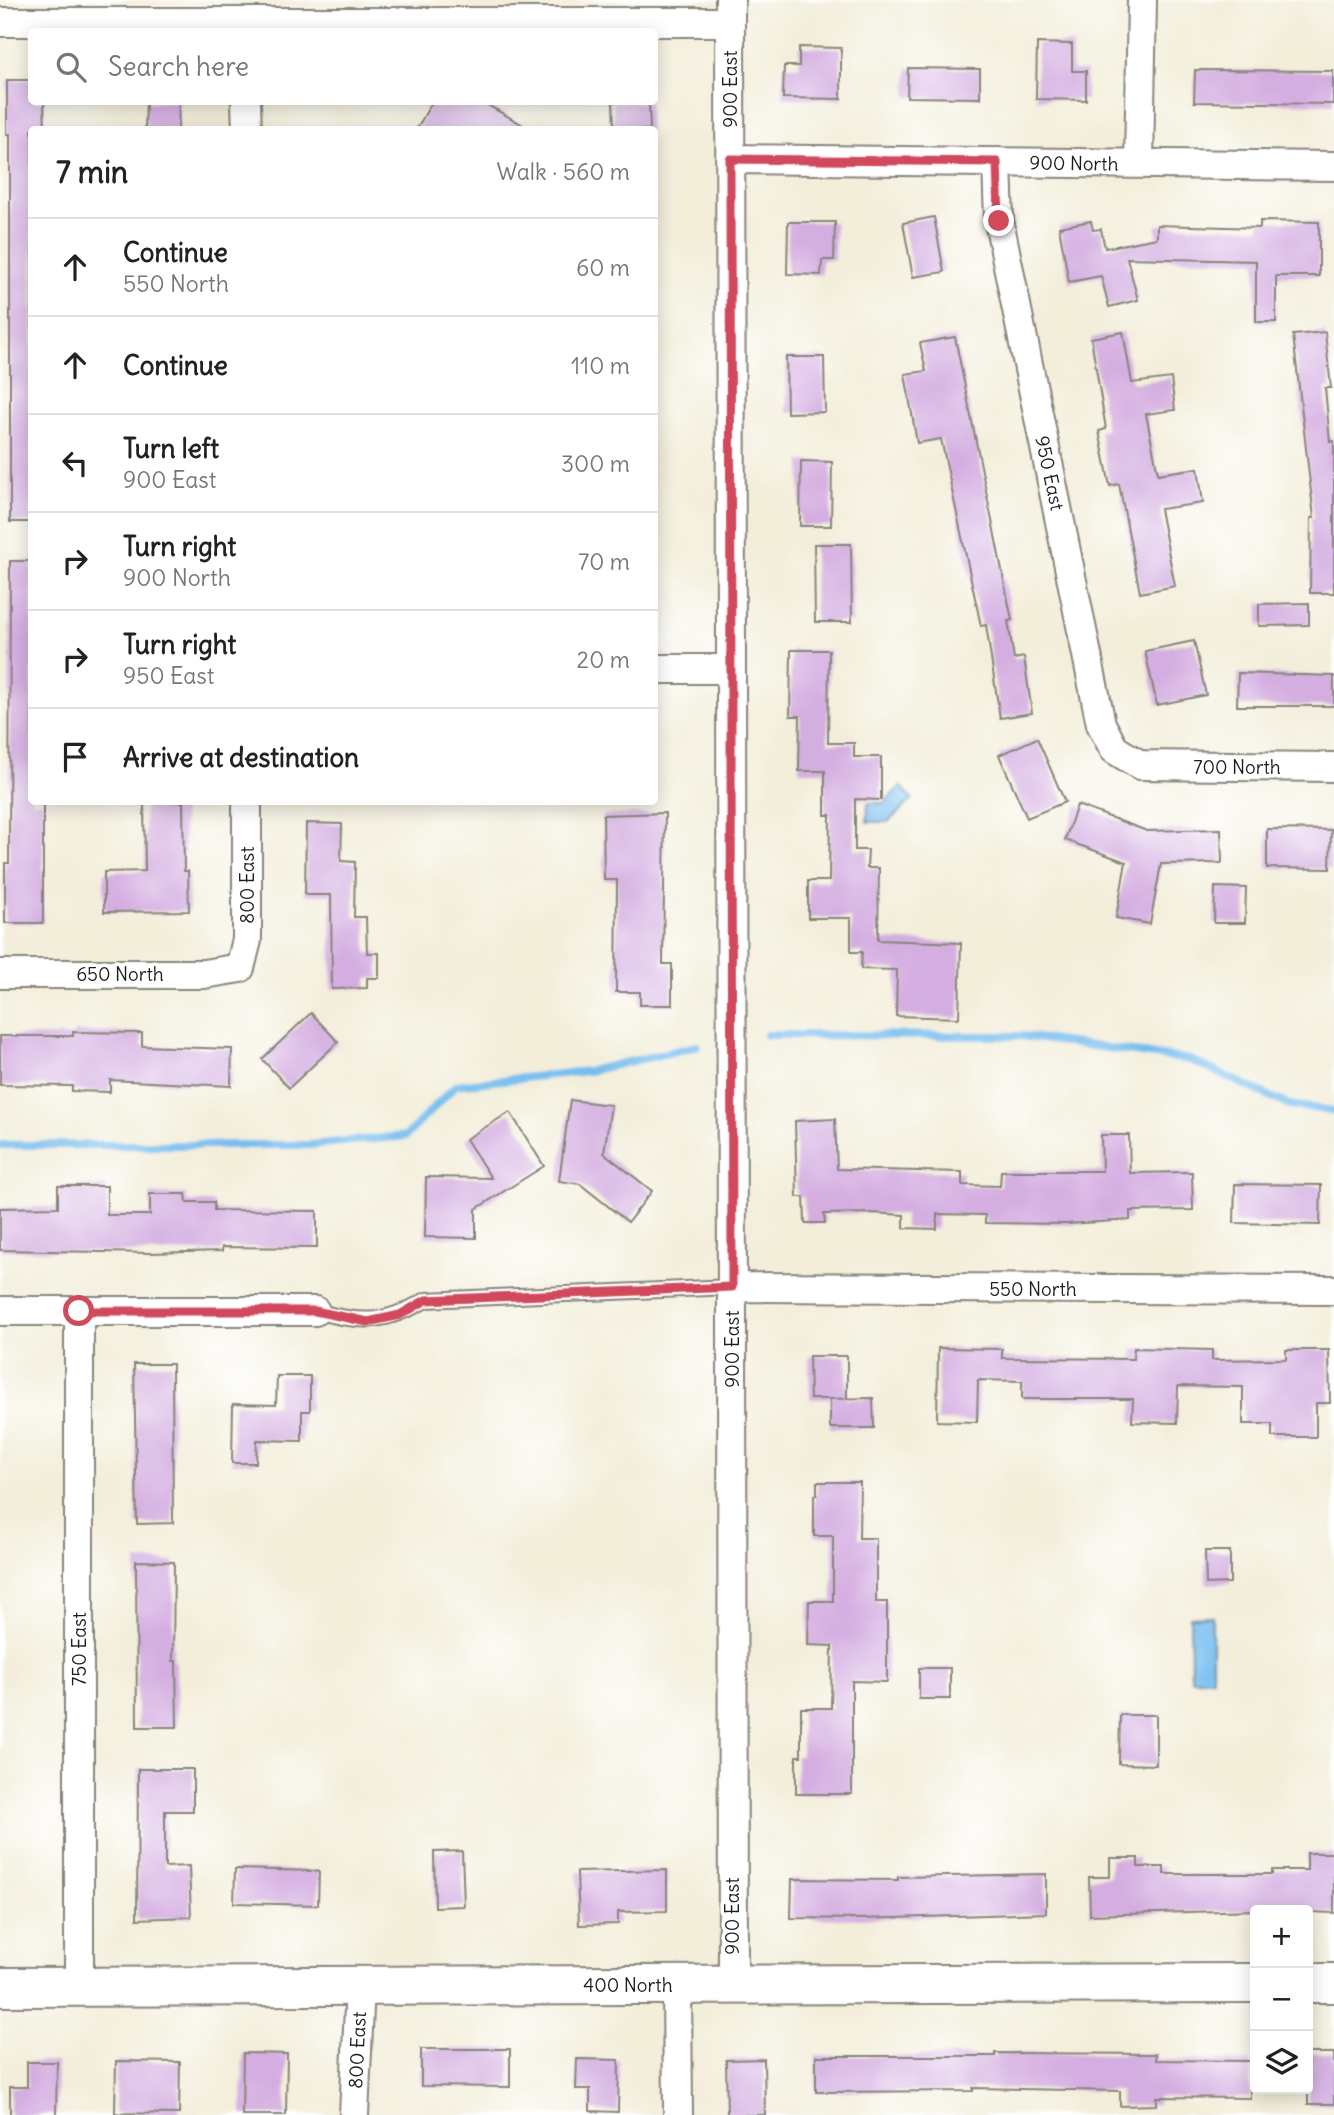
<!DOCTYPE html>
<html lang="en">
<head>
<meta charset="utf-8">
<style>
	:root { --surface:#fff; --page:#f6f6f6; --text:#222; --muted:#767676; --line:#e0e0e0 }
	body { margin:0; font-family:Delius,sans-serif; background:var(--page); color:var(--text) }
	.controls { position:absolute; right:21px; bottom:21px; display:grid; overflow:hidden; border-radius:7px; box-shadow:0 4px 18px #0003 }
	.controls button { width:63px; height:63px; display:grid; place-items:center; padding:0; border:0; border-bottom:2px solid var(--line); background:var(--surface); color:var(--text); font:35px sans-serif }
	.stop { position:absolute; width:21px; height:21px; margin:-16px; border:5px solid #d1495b; border-radius:50%; background:#fff }
	.stop.end { background:#d1495b; border-color:#fff; box-shadow:0 2px 7px #0008 }
	.list { margin:0; padding:0; list-style:none }
	h2 { display:flex; justify-content:space-between; align-items:center; height:91px; margin:0; padding:0 28px; font-size:30px }
	h2 small { font-size:23px; font-weight:400; color:var(--muted) }
	.list li { display:grid; grid-template-columns:46px 1fr auto; gap:21px; align-items:center; box-sizing:border-box; height:98px; padding:0 28px; border-top:2px solid var(--line) }
	.list b { display:block; font-size:26px; white-space:nowrap }
	.list p { margin:0; font-size:23px; white-space:nowrap; color:var(--muted) }
	.list em { font-size:23px; font-style:normal; color:var(--muted) }
	.icon { flex:none; width:38px; height:38px; fill:none; stroke:currentColor; stroke-width:2; stroke-linecap:round; stroke-linejoin:round }
	.map { position:relative; flex:none; width:1334px; height:2115px; overflow:hidden }
	.search { position:absolute; background:var(--surface); box-shadow:0 4px 18px #0003; left:28px; top:28px; width:630px; height:77px; display:flex; align-items:center; gap:18px; box-sizing:border-box; padding:0 24px; border-radius:7px; color:var(--muted); font-size:26px }
	.panel { position:absolute; background:var(--surface); box-shadow:0 4px 18px #0003; left:28px; top:126px; width:630px; height:679px; border-radius:7px }
	.map>svg:first-child { display:block }
</style>
</head>
<body>
<div class="map">
<svg width="1334" height="2115" viewBox="0 0 1334 2115">
	<rect width="100%" height="100%" fill="#fff"/>
	<filter id="ink" filterUnits="userSpaceOnUse"><feTurbulence type="fractalNoise" baseFrequency=".0143" numOctaves="2"/><feDisplacementMap in="SourceGraphic" scale="14" xChannelSelector="R" yChannelSelector="G"/><feConvolveMatrix kernelMatrix="1 2 1 2 8 2 1 2 1" color-interpolation-filters="sRGB"/></filter>
	<filter id="wash" filterUnits="userSpaceOnUse"><feTurbulence type="fractalNoise" baseFrequency=".00686" numOctaves="4" result="noise"/><feDisplacementMap in="SourceGraphic" scale="28" xChannelSelector="R" yChannelSelector="G"/><feGaussianBlur stdDeviation="1.57" result="paint"/><feColorMatrix in="noise" values="0 0 0 0 0 0 0 0 0 0 0 0 0 0 0 0 0 1.4 0 .05"/><feComposite in="paint" operator="in"/></filter>
	<g filter="url(#wash)">
		<rect width="100%" height="100%" fill="#f3eeda"/>
		<path fill="#77beef" stroke="#4a6d86" stroke-width="2" d="M901,786l12,13 -25,23h-21l1,-19h16z
			M1212,1616v63h-21l-1,-62z"/>
		<g fill="none" stroke-linecap="round" stroke-linejoin="round">
			<path stroke="#77beef" stroke-width="8" d="M767,1035l254,1 169,24 99,45 45,6
				M0,1145h309l97,-9 50,-51 133,-14 108,-25"/>
		</g>
		<g id="blocks">
			<path fill="#d4aee1" d="M1037,43l35,1v27h14v29l-50,-1z
				M799,47l42,1v51l-58,-1 1,-32h15z
				M908,68l72,1v29l-73,-1z
				M1195,70l138,1v33l-139,-2z
				M7,80h25v22h12l1,28h-13v392h-22v-388h-3z
				M146,102h33l-1,28h-33z
				M432,102h50l50,28h-116z
				M613,102h36l1,28h-36z
				M934,217l10,55 -31,5 -10,-54z
				M1091,221l2,9 8,-1 4,19 52,-10v-13l103,3v-7l59,1v54h-43v46h-20v-61l-129,-3 11,42 -29,7 -8,-31 -32,6 -10,-55z
				M788,222h47l-1,38h-12l-1,15 -34,-1z
				M1123,332l9,51 39,-5 4,32 -29,4 12,60 40,-6 5,35 -43,6 15,77 -35,7 -21,-109 -9,2 -11,-55 7,-2 -15,-91z
				M1325,332l6,56h-6l5,54 4,-1v152h-24l1,-75h3l-21,-183z
				M955,337l57,283 -4,1 6,38 10,-2 8,56 -32,5 -14,-93 -5,1 -40,-187 -24,4 -12,-69 21,-3 -6,-28z
				M786,357h38l1,55 -38,1z
				M801,461l31,1 -1,64h-31z
				M814,544h37l1,78h-37z
				M10,561h22v241h11v121h-38v-60h4z
				M1309,603v22l-50,1v-22z
				M1194,641l12,54 -49,10 -12,-54z
				M791,650h38l-1,93h26v14h27v43l-26,-1v51h13l-1,18h12l-1,72 83,3 -2,75 -63,-2 1,-46 -36,-1 1,-17h-11v-34h-43v-37h21l1,-66h-5v-44h-26l1,-55h-10z
				M1238,673l96,3v30h-97z
				M1037,738l28,64 -38,16 -28,-63z
				M144,802h39l1,69h4l1,40 -85,1v-40l41,-1z
				M1077,805l70,26 74,-2 1,34 -61,1 -11,60 -34,-6 10,-56 -61,-22z
				M665,813l-2,151h9v41h-32v-13h-24l1,-112h-13l-1,-65z
				M306,823l36,1 -1,37 14,1 -1,55h12l1,36h12v25h-12v10l-35,1 -1,-94h-26z
				M1267,829l64,1 -1,39 -63,-1z
				M1215,887l31,1 -1,35h-31z
				M311,1013l27,29 -49,46 -27,-29z
				M73,1032l69,1v13l90,3 -1,37 -121,-6v12l-38,-1v-5l-72,-1v-49h73z
				M570,1100l41,5 -7,48 48,38 -24,31 -48,-38 -21,-3z
				M510,1112l34,54 -68,43v29l-51,-1 1,-60 65,1 -25,-39z
				M835,1119l2,50 125,3v13l38,1 1,-15h101l-1,-36h28l1,38 62,-1 1,38 -63,1v9l-64,4 -81,-1v-8l-48,-1v15l-33,-1v-13l-32,-2 -48,1 1,9h-20l-1,-26h-7l-2,-76z
				M1235,1184l86,1 -1,40 -86,-2z
				M58,1186h49v29h43v-21h36l1,8h27v8l103,1v37l-95,-1v4l-71,2 -151,-3v-42l58,-1z
				M938,1348l64,1v9l131,1 1,-11 78,2v10l74,-1v-9h43l1,53h-14v34h-44v-13h-29v-37l-65,-1 -1,37 -45,-1 1,-23h-111v-18l-44,-1 -1,42 -40,-1z
				M809,1356h38v43h-37z
				M134,1364h38l1,159 -36,1z
				M277,1376h33v35h-8v30l-45,-1 -1,23h-24l1,-59 43,1z
				M873,1398l1,30h-44v-29z
				M817,1482h43l-1,56h17v64h11v80l-35,-1v113h-56v-38h5v-48h30l1,-62 -24,-1 1,-44h24v-65h-19v-41h3z
				M1205,1551h25v32l-24,1z
				M136,1561l38,1 -1,99h3l1,66h-40z
				M919,1668h31v31h-31z
				M1120,1715h36v50l-37,-1z
				M138,1769h55v42h-28v56l24,-1 2,51 -54,2z
				M462,1851l2,55 -29,1 -1,-55z
				M1307,1853h27v60l-79,-3 -165,5 -1,-38h21v-19h28v9h26v7h108v-4h35z
				M235,1869l84,2 -1,34 -84,-2z
				M667,1870v41l-49,1v12l-39,1 -2,-53z
				M1046,1874v39l-185,6 -70,-1 1,-39 106,1v-3z
				M421,2049h89v38l-89,-1z
				M243,2053l44,1 -1,61h-44z
				M995,2053l161,1v6l94,1v37l-93,-1v8l-37,1v-15l-147,-3v3l-157,1v-36h179z
				M1308,2053h26v51h-26z
				M577,2059l42,1 -1,52 -28,-1v-22h-14z
				M764,2059l1,56h-38l-1,-55z
				M116,2061l64,1 -1,52 -64,-1z
				M27,2062h30l-1,53h-46v-28h17z"/>
		</g>
	</g>
	<g filter="url(#ink)">
		<use href="#blocks" fill-opacity="0" stroke="#88857b" stroke-width="2"/>
		<g fill="none" stroke-linecap="round" stroke-linejoin="round">
			<defs>
				<path id="lane" d="M315,1311c48,12 67,14 111,-11l306,-13"/>
				<path id="street" d="M730,0l3,1984
					M0,22h730
					M246,102l1,28
					M730,159l604,7
					M997,162l2,59 102,503 13,25 26,16 194,2
					M1139,163l3,-163
					M654,669h77
					M0,974h204l36,-6 7,-28v-138
					M732,1287l602,3
					M0,1311h315
					M79,1311v676
					M677,1984l1,131
					M354,2115l6,-129"/>
				<path id="secondary" d="M1308,1983h26
					M0,1987l1255,-4"/>
			</defs>
			<use href="#lane" stroke="#88857b" stroke-width="18"/>
			<use href="#street" stroke="#88857b" stroke-width="32"/>
			<use href="#secondary" stroke="#88857b" stroke-width="42"/>
			<use href="#lane" stroke="#fff" stroke-width="14"/>
			<use href="#street" stroke="#fff" stroke-width="28"/>
			<use href="#secondary" stroke="#fff" stroke-width="38"/>
		</g>
	</g>
	<g fill="none" stroke-linecap="round" stroke-linejoin="round" filter="url(#ink)">
		<path stroke="#d1495b" stroke-width="9" d="M79,1311h236l53,11 32,-7 26,-15 306,-13 -2,-1128 267,3 2,59"/>
	</g>
	<g text-anchor="middle" stroke-width="7" stroke-linejoin="round" paint-order="stroke">
		<g font-size="19" fill="#1c1c1c" stroke="#fff">
			<text transform="translate(730 89) rotate(-90)" y="7">900 East</text>
			<text transform="translate(1074 163) rotate(1)" y="7">900 North</text>
			<text transform="translate(1050 473) rotate(78)" y="7">950 East</text>
			<text x="1237" y="774">700 North</text>
			<text transform="translate(247 885) rotate(-90)" y="7">800 East</text>
			<text x="120" y="981">650 North</text>
			<text x="1033" y="1296">550 North</text>
			<text transform="translate(732 1349) rotate(-90)" y="7">900 East</text>
			<text transform="translate(79 1649) rotate(-90)" y="7">750 East</text>
			<text transform="translate(732 1916) rotate(-90)" y="7">900 East</text>
			<text x="628" y="1992">400 North</text>
			<text transform="translate(357 2050) rotate(-87)" y="7">800 East</text>
		</g>
	</g>
</svg>
<div class="controls">
<button>+</button>
<button>−</button>
<button><svg class="icon" aria-label="layers" viewBox="0 0 24 24"><path d="M12 4l9 5-9 5-9-5zM3 14l9 5 9-5"/></svg></button>
</div>
<div class="stop" style="left:79px;top:1311px"></div>
<div class="stop end" style="left:999px;top:221px"></div>
<div class="search"><svg class="icon" aria-label="search" viewBox="0 0 24 24"><circle cx="10" cy="10" r="6"/><path d="M15 15l6 6"/></svg>Search here</div>
<section class="panel">
<h2>7 min<small>Walk · 560 m</small></h2>
<ul class="list">
<li><svg class="icon" aria-label="ahead" viewBox="0 0 24 24"><path d="M12 20V5M6 11l6-6 6 6"/></svg><div><b>Continue</b><p>550 North</p></div><em>60 m</em></li>
<li><svg class="icon" aria-label="ahead" viewBox="0 0 24 24"><path d="M12 20V5M6 11l6-6 6 6"/></svg><div><b>Continue</b></div><em>110 m</em></li>
<li><svg class="icon" aria-label="left" viewBox="0 0 24 24"><path d="M17 20v-9H6M10 6l-5 5 5 5"/></svg><div><b>Turn left</b><p>900 East</p></div><em>300 m</em></li>
<li><svg class="icon" aria-label="right" viewBox="0 0 24 24"><path d="M7 20v-9h11M14 6l5 5-5 5"/></svg><div><b>Turn right</b><p>900 North</p></div><em>70 m</em></li>
<li><svg class="icon" aria-label="right" viewBox="0 0 24 24"><path d="M7 20v-9h11M14 6l5 5-5 5"/></svg><div><b>Turn right</b><p>950 East</p></div><em>20 m</em></li>
<li><svg class="icon" aria-label="arrive" viewBox="0 0 24 24"><path d="M6 21V4h12l-3 4 3 4H6"/></svg><div><b>Arrive at destination</b></div></li>
</ul>
</section>
</div>
</body>
</html>
